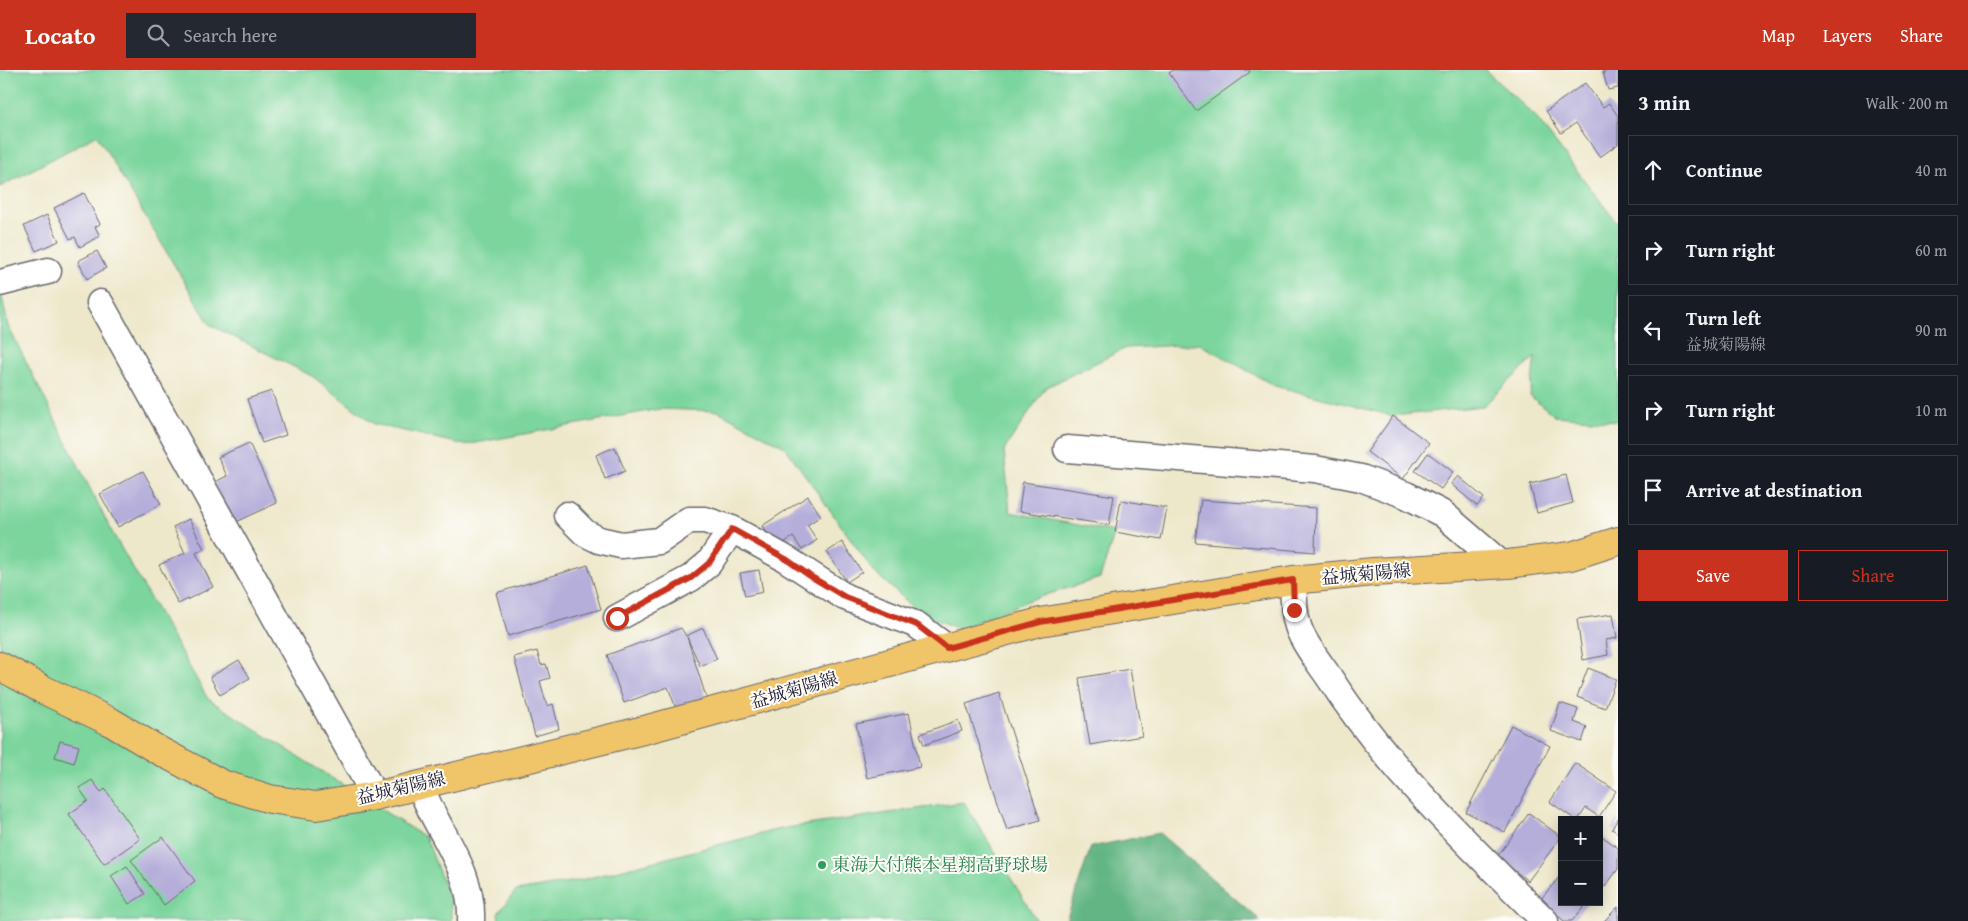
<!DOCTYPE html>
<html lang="en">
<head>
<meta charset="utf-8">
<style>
	:root { --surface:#171b24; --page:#242831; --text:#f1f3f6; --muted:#9ea1a6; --line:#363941; --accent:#c8321e }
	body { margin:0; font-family:"Gentium Book Plus","Noto Serif JP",serif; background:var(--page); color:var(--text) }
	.controls { position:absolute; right:15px; bottom:15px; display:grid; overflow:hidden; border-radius:0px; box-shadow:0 2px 12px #0003 }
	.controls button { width:45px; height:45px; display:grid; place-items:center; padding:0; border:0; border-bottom:1px solid var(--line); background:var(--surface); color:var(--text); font:25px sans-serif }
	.stop { position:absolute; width:15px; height:15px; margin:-11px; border:4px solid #c8321e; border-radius:50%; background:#fff }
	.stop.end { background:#c8321e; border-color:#fff; box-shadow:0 1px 5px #0008 }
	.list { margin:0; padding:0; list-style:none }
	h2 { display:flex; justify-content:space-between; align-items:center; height:65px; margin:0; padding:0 20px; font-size:21px }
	h2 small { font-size:16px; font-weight:400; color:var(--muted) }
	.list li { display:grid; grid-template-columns:32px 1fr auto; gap:15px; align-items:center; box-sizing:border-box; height:70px; margin:0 10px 10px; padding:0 10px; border:1px solid var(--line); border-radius:0px }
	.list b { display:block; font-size:19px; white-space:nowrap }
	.list p { margin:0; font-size:16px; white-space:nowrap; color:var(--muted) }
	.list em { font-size:16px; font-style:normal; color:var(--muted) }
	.actions { display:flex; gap:10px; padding:15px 20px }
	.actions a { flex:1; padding:11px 0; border:1px solid var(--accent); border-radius:0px; text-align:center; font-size:18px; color:var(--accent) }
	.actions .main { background:var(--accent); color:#fff }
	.icon { flex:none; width:28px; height:28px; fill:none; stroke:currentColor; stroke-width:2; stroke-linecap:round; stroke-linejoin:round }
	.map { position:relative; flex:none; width:1618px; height:851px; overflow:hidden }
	header { display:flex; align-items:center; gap:30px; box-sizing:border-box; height:70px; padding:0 25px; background:var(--accent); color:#fff }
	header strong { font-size:24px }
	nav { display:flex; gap:28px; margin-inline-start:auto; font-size:18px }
	.search { width:350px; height:45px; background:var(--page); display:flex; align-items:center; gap:12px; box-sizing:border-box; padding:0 18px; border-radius:0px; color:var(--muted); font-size:19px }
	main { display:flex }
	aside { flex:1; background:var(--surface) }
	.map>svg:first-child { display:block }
</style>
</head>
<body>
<header>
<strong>Locato</strong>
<div class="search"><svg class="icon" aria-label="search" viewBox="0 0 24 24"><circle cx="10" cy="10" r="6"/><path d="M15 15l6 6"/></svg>Search here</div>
<nav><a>Map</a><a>Layers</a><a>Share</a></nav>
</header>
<main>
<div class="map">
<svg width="1618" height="851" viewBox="0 0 1618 851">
	<rect width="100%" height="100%" fill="#fdfcf7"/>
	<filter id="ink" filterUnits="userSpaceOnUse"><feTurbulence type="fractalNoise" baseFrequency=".02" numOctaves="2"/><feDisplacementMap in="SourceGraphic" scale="10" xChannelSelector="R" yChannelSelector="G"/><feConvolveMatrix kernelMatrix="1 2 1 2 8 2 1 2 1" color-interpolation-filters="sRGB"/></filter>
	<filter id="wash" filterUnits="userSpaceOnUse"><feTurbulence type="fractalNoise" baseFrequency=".0096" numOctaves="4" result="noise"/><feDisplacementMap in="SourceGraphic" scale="20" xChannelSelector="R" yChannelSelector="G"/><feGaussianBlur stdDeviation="1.12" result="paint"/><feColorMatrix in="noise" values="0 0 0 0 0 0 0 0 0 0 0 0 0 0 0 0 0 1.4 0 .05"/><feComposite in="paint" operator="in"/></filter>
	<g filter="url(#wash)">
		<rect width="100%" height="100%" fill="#eee8cb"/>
		<path fill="#7bd59c" stroke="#4e7c6c" d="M0,0h1487l1,3 46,42 84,109v197l-63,-5 -25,-20 5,-39 -52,49 -90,10 -118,-30 -75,-42 -74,4 -81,40 -41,62 6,62 105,20 -15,46 -70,22 -71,29 -39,-16 -46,-41 -89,-125 -67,-36 -59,-2 -194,36 -91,-21 -62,-48 -102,-51 -113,-190 -97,52z
			M0,217l8,39 104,206 96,167 218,139 25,65v18h-451z
			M964,732l73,119h-538l-1,-8 18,-22 61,-10 203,-52z"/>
		<path fill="#64b684" stroke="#436c60" d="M1159,763l102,88h-195l25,-74z"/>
		<g id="blocks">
			<path fill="#b5aeda" d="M1173,0h76l1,2 -54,39 -27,-38z
				M1611,0h7v18l-10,2 -5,-18z
				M1585,13l18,24 6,-4 9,13v28l-18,13 -24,-34 -15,10 -15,-22z
				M84,123l16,31 -5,3 5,9 -20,11 -5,-10 -5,2 -16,-31z
				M47,145l12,26 -23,10 -12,-25z
				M97,181l9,17 -19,11 -9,-18z
				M272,321l14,44 -24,8 -15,-44z
				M1393,346l36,27 -26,36 -36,-27z
				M249,373l28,60 -45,21 -19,-41 14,-7 -9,-19z
				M615,377l10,24 -20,8 -9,-24z
				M1428,383l25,19 -12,17 -26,-18z
				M143,401l18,33 -43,23 -18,-33z
				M1566,405l7,28 -36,10 -7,-29z
				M1458,406l26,22 -7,8 -26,-22z
				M1023,412l91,14 -5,29 -90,-14z
				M808,426l13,20 -14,9 10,15 -15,10 -9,-13 -16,10 -15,-21z
				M1121,430l46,8 -6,32 -46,-8z
				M1201,430l115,8 -1,44 -120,-10z
				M189,449l15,30 -8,4 17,34 -35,17 -19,-39 26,-12 -12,-26z
				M842,472l20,30 -15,10 -20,-30z
				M588,495l13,44 -93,27 -12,-43z
				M759,500l4,22 -18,4 -5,-23z
				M1613,544l4,24 -11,2 2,15 -25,5 -6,-41z
				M681,558l5,8 17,-8 14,31 -17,7 -13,-29 20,63 -30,11 -9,-24 -44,16 -17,-48z
				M537,581l4,14 5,-1 4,14 -10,3 7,25 6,-2 6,25 -24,7 -21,-79z
				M239,590l11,18 -30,17 -10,-18z
				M1588,598l28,11 -11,29 -28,-11z
				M1130,599l12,67 -52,9 -11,-67z
				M999,623l41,127 -33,10 -41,-126z
				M1560,633l18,6 -4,13 13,5 -5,15 -31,-11z
				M909,643l11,54 -53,11 -11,-54z
				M958,650l4,11 -38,14 -4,-11z
				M1511,655l39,21 -45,86 -39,-20z
				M60,671l19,5 -5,17 -19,-6z
				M1575,693l41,28 -17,26 -13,-9 -8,12h-2l-26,-18z
				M92,710l9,12 4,-3 35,50 -36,25 -35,-50 19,-13 -9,-13z
				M1529,743l32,24 -33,44 -31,-24z
				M1618,748v15l-6,-4z
				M1599,764l19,14v21l-13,18 -6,-5z
				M163,767l32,44 -31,24 -33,-45z
				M127,796l18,28 -16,10 -18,-28z
				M1562,804v28h26l-16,19h-8l-24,-21z
				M1618,837v14h-14z"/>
		</g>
	</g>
	<g filter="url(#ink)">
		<use href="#blocks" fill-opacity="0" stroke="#69676d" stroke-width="1"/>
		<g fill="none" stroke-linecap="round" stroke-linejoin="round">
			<defs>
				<path id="minor" d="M0,213l48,-12
					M100,233l275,493
					M1067,379l248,20 46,9 45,17 37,19 58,50
					M567,445l18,18 14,7 22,5 38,-4 30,-21h16l27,9 54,30 59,38 72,28 30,23
					M1293,510c1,19 0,38 9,56 7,14 18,28 27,41 59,92 139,167 216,244
					M617,548l74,-40 18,-15 23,-34
					M419,715c6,12 11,24 17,35 17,32 37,63 35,101"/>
				<path id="major" d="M0,596l42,23 69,33 47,28 64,34 48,15 46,7 59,-10 273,-67 392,-107 253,-42 80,-8 135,-8 63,-8 47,-15"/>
			</defs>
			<use href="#minor" stroke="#69676d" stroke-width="29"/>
			<use href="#major" stroke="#69676d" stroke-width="30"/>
			<use href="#minor" stroke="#fff" stroke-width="26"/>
			<use href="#major" stroke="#f0c469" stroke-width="28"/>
		</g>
	</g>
	<g fill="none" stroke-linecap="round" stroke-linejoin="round" filter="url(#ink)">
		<path stroke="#c8321e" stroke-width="6" d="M617,548l74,-40 18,-15 23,-34 54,30 24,17 35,21 72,28 30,23 93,-26 253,-42 1,30"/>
	</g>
	<circle fill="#2e9e5b" stroke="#fdfcf7" stroke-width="2" cx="822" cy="795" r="5"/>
	<g text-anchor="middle" stroke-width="4" stroke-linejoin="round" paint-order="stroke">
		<g font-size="18" fill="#22223b" stroke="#fdfcf7">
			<text transform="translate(1366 504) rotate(-5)" y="6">益城菊陽線</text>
			<text transform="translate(794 620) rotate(-16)" y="6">益城菊陽線</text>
			<text transform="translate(401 718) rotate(-13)" y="6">益城菊陽線</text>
		</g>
		<g font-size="18" fill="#27864d" stroke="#fdfcf7" text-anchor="start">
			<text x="832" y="801">東海大付熊本星翔高野球場</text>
		</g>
	</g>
</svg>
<div class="controls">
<button>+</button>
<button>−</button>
</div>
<div class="stop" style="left:617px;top:548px"></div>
<div class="stop end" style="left:1294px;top:540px"></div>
</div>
<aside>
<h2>3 min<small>Walk · 200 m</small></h2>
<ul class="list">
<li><svg class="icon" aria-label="ahead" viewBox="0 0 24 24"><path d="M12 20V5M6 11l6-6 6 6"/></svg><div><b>Continue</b></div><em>40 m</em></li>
<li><svg class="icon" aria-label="right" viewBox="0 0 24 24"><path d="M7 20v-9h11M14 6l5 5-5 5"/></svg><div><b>Turn right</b></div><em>60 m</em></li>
<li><svg class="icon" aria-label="left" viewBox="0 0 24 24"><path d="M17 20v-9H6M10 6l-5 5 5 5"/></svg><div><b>Turn left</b><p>益城菊陽線</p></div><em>90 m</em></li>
<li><svg class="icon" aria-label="right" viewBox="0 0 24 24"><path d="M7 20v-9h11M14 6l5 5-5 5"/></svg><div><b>Turn right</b></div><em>10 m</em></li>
<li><svg class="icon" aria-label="arrive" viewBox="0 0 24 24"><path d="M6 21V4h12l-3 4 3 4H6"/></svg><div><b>Arrive at destination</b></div></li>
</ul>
<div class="actions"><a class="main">Save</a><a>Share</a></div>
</aside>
</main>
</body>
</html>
